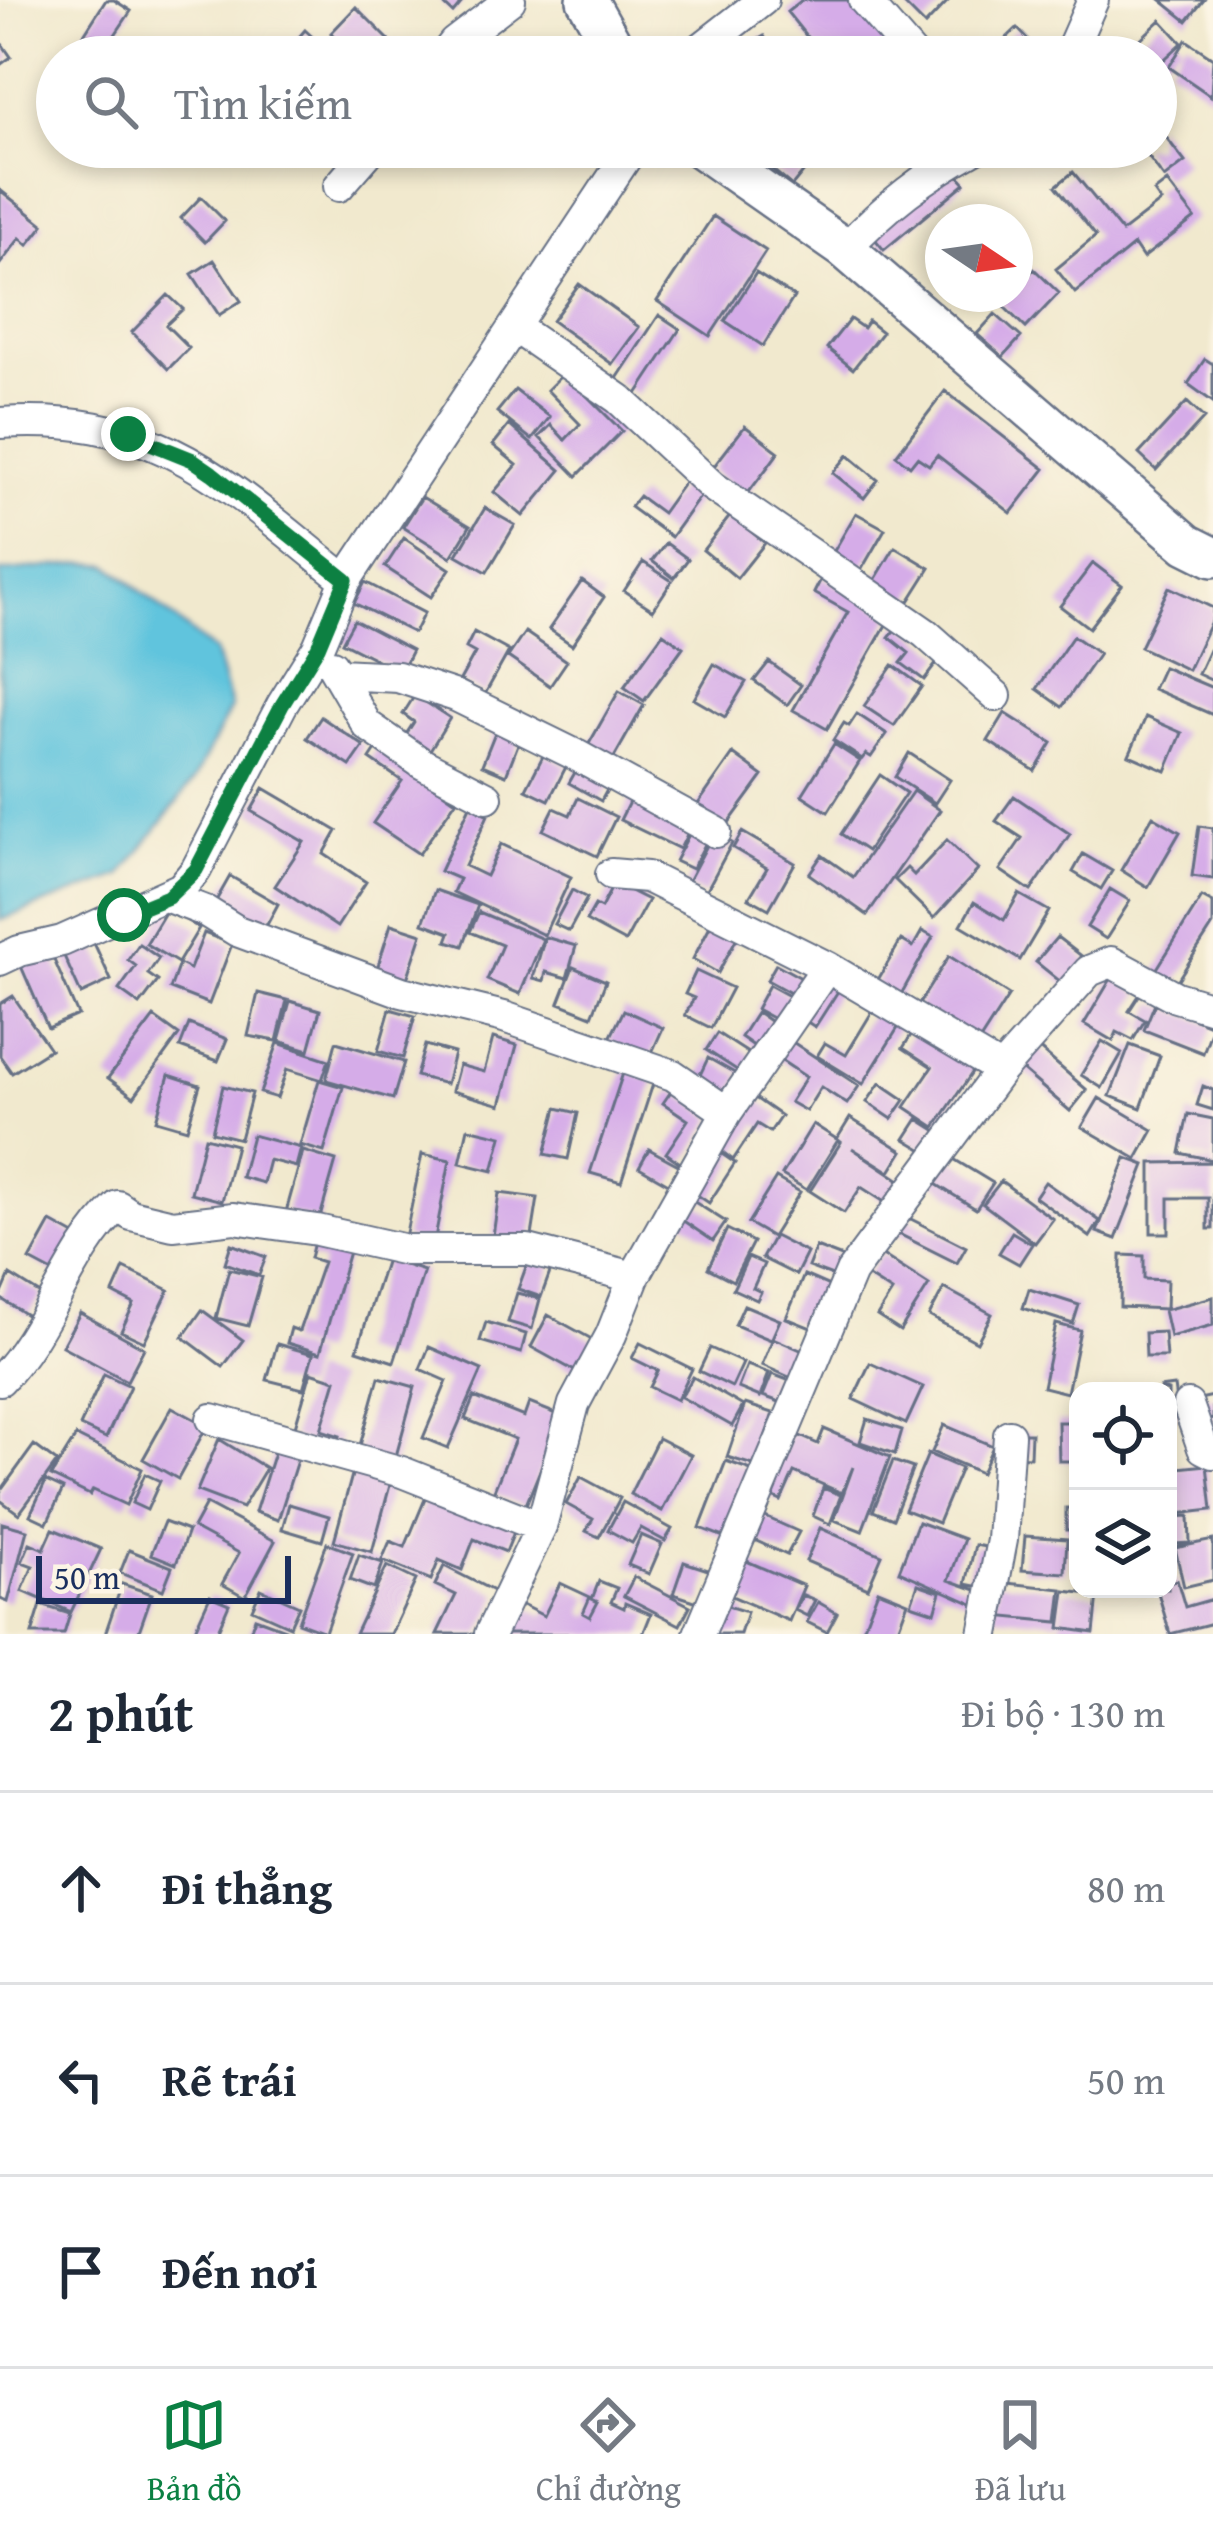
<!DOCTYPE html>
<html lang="vi">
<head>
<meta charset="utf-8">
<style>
	:root { --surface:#fff; --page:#f2f2f3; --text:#1f2937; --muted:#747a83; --line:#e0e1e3; --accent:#0b8043 }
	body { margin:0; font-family:"Gentium Book Plus",serif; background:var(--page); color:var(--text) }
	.controls { position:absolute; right:36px; bottom:36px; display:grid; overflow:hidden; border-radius:24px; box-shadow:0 6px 18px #0003 }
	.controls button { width:108px; height:108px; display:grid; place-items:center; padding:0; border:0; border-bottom:3px solid var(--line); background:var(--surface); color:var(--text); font:60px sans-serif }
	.compass { position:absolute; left:925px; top:204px; width:108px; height:108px; border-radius:50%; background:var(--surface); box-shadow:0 6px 18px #0003; rotate:103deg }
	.scale { position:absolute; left:36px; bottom:30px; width:255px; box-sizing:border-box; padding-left:12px; border:6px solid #1b2f5e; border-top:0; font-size:33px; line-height:42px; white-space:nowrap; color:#1b2f5e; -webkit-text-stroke:9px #fcf5e5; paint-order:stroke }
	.stop { position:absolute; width:36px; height:36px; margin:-27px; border:9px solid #0b8043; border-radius:50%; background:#fff }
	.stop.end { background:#0b8043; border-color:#fff; box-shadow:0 3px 12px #0008 }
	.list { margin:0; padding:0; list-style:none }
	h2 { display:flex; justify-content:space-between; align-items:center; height:156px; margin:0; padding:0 48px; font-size:51px }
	h2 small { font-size:39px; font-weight:400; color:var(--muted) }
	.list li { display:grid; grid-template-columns:78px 1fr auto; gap:36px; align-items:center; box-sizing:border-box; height:192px; padding:0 48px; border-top:3px solid var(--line) }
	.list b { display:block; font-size:45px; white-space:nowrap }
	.list em { font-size:39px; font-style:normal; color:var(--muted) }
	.icon { flex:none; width:66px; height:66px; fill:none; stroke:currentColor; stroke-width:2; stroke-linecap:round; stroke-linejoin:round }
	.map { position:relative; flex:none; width:1213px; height:1634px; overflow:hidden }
	.search { position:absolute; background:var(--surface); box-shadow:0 6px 18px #0003; left:36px; right:36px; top:36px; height:132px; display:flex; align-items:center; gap:30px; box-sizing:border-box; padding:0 42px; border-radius:66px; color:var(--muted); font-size:45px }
	.sheet { height:732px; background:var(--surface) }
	nav { display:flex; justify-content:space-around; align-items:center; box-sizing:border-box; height:168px; border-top:3px solid var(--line); background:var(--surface); font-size:33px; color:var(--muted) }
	nav a { display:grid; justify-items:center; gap:6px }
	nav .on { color:var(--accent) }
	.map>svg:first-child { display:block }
</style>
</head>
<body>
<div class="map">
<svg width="1213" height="1634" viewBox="0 0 1213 1634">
	<rect width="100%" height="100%" fill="#fcf5e5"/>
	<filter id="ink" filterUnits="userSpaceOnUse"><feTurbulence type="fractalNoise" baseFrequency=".00833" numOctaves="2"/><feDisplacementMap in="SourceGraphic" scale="24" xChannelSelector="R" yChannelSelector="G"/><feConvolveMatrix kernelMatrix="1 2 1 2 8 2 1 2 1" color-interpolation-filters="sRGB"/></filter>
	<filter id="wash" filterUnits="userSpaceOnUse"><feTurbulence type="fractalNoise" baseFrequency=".004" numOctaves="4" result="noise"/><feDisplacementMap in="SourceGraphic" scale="48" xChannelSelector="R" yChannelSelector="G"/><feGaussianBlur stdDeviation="2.7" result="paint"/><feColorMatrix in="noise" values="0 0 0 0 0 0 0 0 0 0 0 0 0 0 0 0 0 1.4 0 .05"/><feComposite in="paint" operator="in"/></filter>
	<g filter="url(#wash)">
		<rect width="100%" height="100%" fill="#f1e9ce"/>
		<path fill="#60c4dd" stroke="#3e7a9e" stroke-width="3" d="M86,563l23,2 106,87 16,55 -37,73 -73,96 -121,44v-348z"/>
		<g id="blocks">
			<path fill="#d5ace8" d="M106,0h8l17,11 -31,46h-15l-11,-7z
				M439,0h25l-11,13z
				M802,0h50l37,47 -13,10h-53l-36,-45z
				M909,0h40l-24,25 -20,-20z
				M1161,0h43l-17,21z
				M356,7l42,42 -8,8h-35l-24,-24z
				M1161,20l21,23 -26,24v-10h-35z
				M1017,28l28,29h-58z
				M305,30l12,11 18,16h-43l-6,-5z
				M764,36l13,21h-31l-5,-7z
				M1186,40l27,18 -2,38 -42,-29z
				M0,41l11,16 -11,8z
				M1156,124l29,38 -21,16 -23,-31h15z
				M784,147h40l-32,39 -24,-20z
				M919,147h28l-22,20 -13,-14z
				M1079,147h25l-13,13z
				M951,167l14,16 -81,67 -14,-17z
				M1073,172l49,60 39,-30 -7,-10 13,-10 28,36 -52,40 -9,-13 -59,48 -19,-24 40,-33 -40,-50z
				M0,190l44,35 -16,20 -8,-7 -20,26z
				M201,197l24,24 -20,21 -24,-24z
				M713,216l53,35 -56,85 -53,-35z
				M214,260l27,41 -22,14 -27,-41z
				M1034,269l25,24 -33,35 -26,-25 9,-9h6v-6z
				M756,273l38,24 -31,49 -38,-25z
				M579,284l60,43 -27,37 -60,-43z
				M168,295l15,14 -17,16 23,23 -21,21 -36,-37z
				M995,314l26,23 -18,20 -26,-23z
				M659,315l21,14 -43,65 -21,-14z
				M850,319l13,9 5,-7 14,11 -29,37 -26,-21z
				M1205,359l8,5v38l-25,-18z
				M564,373l58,58 -45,45 -38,-39 12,-12 14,15 15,-16 -33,-34z
				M515,390l35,27 -18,23 -35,-28z
				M945,391l100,78 -34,44 -74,-58 -8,10 -12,-8 -7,9 -14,-11z
				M1187,402l17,16 -48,52 -17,-16z
				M509,425l52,45 -38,46 -29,-24 23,-27 -24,-20z
				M745,426l34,26 -33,44 -35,-26z
				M848,455l30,25 -14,18 -31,-25z
				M690,474l17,13 -36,50 -41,-30 9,-11 23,17z
				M422,497l48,29 -19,31 -48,-30z
				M485,508l30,17 -28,47 -30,-17z
				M856,513l29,16 -26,45 -29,-16z
				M731,515l34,28 -28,35 -34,-28z
				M404,538l46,31 -19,28 -46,-30z
				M666,543l22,16 -14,19 -22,-17z
				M895,547l35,21 -24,38 -34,-21z
				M643,562l29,19 -19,29 -29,-19z
				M1093,563l29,22 -33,43 -29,-22z
				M822,577l69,39 -64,113 -34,-19 55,-98 -34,-19z
				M582,581l22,16 -32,48 -23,-16z
				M365,582l59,31 -10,20 -60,-30z
				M1169,587l44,21v9l-25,53 -48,-23z
				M354,620l58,30 -11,22 -59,-30z
				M900,623l43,32 -19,25 -23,-17 8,-10 -20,-16z
				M474,632l35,19 -24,43 -25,-14 15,-27 -9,-5z
				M525,632l42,29 -17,25 -42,-29z
				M663,633l20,14 -39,54 -20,-14z
				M1073,636l26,18 -37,53 -25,-18z
				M1209,650l4,2v29l-15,-7z
				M769,662l32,23 -14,20 -33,-24z
				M714,664l32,18 -21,35 -31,-18z
				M893,665l29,21 -28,40 -30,-20z
				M1163,667l50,21v27l-60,-26z
				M619,691l25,14 -33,58 -25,-14z
				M415,695l35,23 -25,40 -24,-16 13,-20 -11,-8z
				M1005,713l47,30 -17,28 -47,-30z
				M857,714l30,20 -16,23 -5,-3 -4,5 -29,-19 11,-17 5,3z
				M321,717l43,29 -14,20 -43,-28z
				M1146,717l36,16 -16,38 -37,-16z
				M498,725l24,9 -16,41 -24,-10z
				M834,744l26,17 -32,51 -26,-17z
				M378,747l78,54 -37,53 -46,-31 29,-42 -32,-22z
				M909,753l41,27 -15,23 -40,-26z
				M544,754l23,11 -18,35 -23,-11z
				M733,754l30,22 -40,55 -29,-21z
				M581,762l32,17 -12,22 -32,-18z
				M880,775l26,18 -39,58 -26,-17z
				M264,788l73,43 -13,23 42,28 -29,45 -62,-41 29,-44 -53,-31z
				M913,791l27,19 -73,105 -58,-41 13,-19 31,22z
				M634,792l60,28 -14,29 -60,-29z
				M1014,796l56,38 -39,57 -31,-21 22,-32 -26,-17z
				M578,798l38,19 -19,39 -54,-26 11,-22 16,7z
				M470,806l18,9 -23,51 21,10 15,-32 70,33 -27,58 -91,-43 6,-13 -19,-8z
				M1153,816l27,16 -32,55 -27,-17z
				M695,823l17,8 -20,38 -17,-8z
				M1199,826l14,2v51l-21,-3z
				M714,832l18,11 -28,52 -18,-10z
				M742,832l53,31 -26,46 -20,-11 18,-30 -34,-20z
				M947,840l31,30 -44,48 -39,-38 12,-12 7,7z
				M1083,854l29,17 -11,18 -28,-17z
				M230,876l48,28 -17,32 -49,-28z
				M614,883l34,17 -23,42 -39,-21 9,-16 6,3z
				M1110,889l20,12 -24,38 -19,-12z
				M435,890l43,15 -15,41 -16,-5 3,-8 -27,-10z
				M572,890l15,8 -18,33 -15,-7z
				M1019,894l30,17 -29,49 -59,-35 13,-23 30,18z
				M1202,897l11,6v22l-40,62 -20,-12z
				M167,909l32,19 -21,35 -32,-19z
				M479,912l64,27 -23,55 -33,-14 15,-35 -32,-13z
				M714,918l26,14 -22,41 -25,-14z
				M391,924l31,10 -16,48 -30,-10z
				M922,931l11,6 -34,61 -24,-13 26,-45 12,7z
				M204,933l28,11 -23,60 -39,-15 9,-25 11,5z
				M545,937l31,9 -9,32 -21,-6 -2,9 -11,-3z
				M1057,937l31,24 -21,26 -31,-25z
				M94,943l17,37 -30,14 -17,-38z
				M139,944l20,14 -11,16 10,7 -18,24 -21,-15 17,-24 -8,-6z
				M51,953l27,62 -30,13 -27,-62z
				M949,956l60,39 -32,50 -60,-38z
				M776,964l27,15 -9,16 -27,-15z
				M573,967l33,14 -14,35 -33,-13z
				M696,971l36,17 -21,40 -26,-13 9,-17 -9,-4z
				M1112,977l28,17 -11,17 16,9 -12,20 -16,-8 -4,9 -29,-17z
				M825,978l15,10 -25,39 -15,-10z
				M769,985l22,12 -13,24 -22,-12z
				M258,993l29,7 -10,41 -29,-5z
				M13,996l37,53 -38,24 -12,-17v-52z
				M290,1001l30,9 -11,40 -30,-9z
				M1155,1003l58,23 -10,27 -59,-23z
				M875,1007l26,16 -38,61 -46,-28 8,-13 21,12z
				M390,1009l25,7 -12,42 -25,-7z
				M624,1010l39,18 -14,31 -40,-19z
				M757,1012l20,14 -16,25 -20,-14z
				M154,1017l25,18 -45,62 -26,-19z
				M189,1024l38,15 -9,22 -38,-14z
				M916,1027l60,40 -41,60 -30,-20 27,-40 -29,-19z
				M717,1033l37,24 -11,17 -37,-24z
				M493,1038l24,7 -16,60 -49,-14 7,-26 25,7z
				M788,1039l71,47 -12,18 -26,-17 -15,24 -16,-9 16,-25 -30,-20z
				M1102,1041l20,12 -20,35 -21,-13z
				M336,1042l68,20 -11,37 -67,-19z
				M278,1043l51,17 -7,20 -35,-11 -10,29 -17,-5z
				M425,1045l29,8 -8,31 -30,-8z
				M1130,1045l30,11 -19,52 -31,-12z
				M1036,1046l51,44 -17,21 -51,-44z
				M708,1058l32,18 -11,22 -32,-17z
				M624,1070l30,11 -33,101 -31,-9z
				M169,1075l31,10 -13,44 -31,-9z
				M319,1080l24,7 -19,65 -24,-7z
				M880,1083l25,17 -13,19 -25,-17z
				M223,1086l29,7 -12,46 -28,-7z
				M1203,1086l10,4v20l-16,-5z
				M672,1090l42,28 -31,47 -17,-12 22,-33 -25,-17z
				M751,1095l30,21 -11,16 -13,-8 -24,36 -17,-13z
				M1099,1098l54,32 -16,29 -55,-32z
				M557,1108l21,5 -10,46 -23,-5z
				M1188,1114l25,5v41l-33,-7z
				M850,1118l53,33 -13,21 -38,-24 48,32 -14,23 -25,-16 -17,26 -34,-22 31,-49 -4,-3z
				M918,1119l19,12 -12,20 -20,-12z
				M813,1124l25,16 -31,50 -25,-15z
				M468,1128l34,8 -9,35 -33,-8z
				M252,1135l49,13 -5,19 -27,-7 -6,23 -22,-6z
				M205,1137l31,8 -14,56 -31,-8z
				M649,1149l33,18 -10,19 -33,-19z
				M716,1150l19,13 -26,40 -19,-13z
				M303,1151l33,10 -17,60 -33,-9z
				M942,1152l51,31 -17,26 -50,-31z
				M422,1154l28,6 -16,83 -29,-5z
				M1126,1158l19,7 -29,74 -19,-7z
				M1213,1162v67h-5v-31h-39v35h-18v-70z
				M776,1178l24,14 -28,45 -24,-14z
				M1001,1181l52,38 -18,24 -52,-39z
				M1045,1182l55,39 -10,16 -55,-40z
				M499,1193l39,5 -7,44 -38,-6z
				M693,1201l33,21 -13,19 -31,-21z
				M901,1214l65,33 -9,16 -64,-32z
				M51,1222l31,17 -20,38 -32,-17z
				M727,1229l26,13 -20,39 -25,-13z
				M1012,1232l20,12 -13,20 -20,-11z
				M774,1236l33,17 -11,22 -34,-17z
				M315,1238l35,10 -30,105 -33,-10 4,-15 8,3 24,-69 -13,-4z
				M231,1244l35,13 -7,18 -34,-12z
				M816,1247l26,10 -7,20 -27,-10z
				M881,1254l48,31 -29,46 -23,-15 15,-24 -25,-16z
				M1121,1255l23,1v23l23,1 -1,29 -46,-2z
				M748,1257l16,7 -11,24 8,4 -4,8 -24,-11z
				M386,1259l38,12 -30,91 -37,-12z
				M529,1259l23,8 -11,30 -23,-8z
				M124,1268l45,22 -25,52 -23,-11 13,-27 -21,-11z
				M229,1269l33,8 -14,49 -32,-8z
				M10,1275l32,20 -14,21 -28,-18z
				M804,1275l30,13 -18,42 -30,-12z
				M944,1288l48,26 -15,28 -48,-26z
				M1029,1289l50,16 -6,19 -50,-16z
				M517,1293l23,6 -8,30 -24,-7z
				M1213,1297v28l-43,12 -6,-27z
				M744,1305l36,15 -9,20 -36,-15z
				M202,1310l41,30 -20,27 -40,-30z
				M80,1313l64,35 -17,33 -65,-35z
				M548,1315l51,28 -17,32 -51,-28z
				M486,1322l40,12 -5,19 -41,-12z
				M1056,1324l24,6 -13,63 -24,-6z
				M1164,1332l2,25h-20l-1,-24z
				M773,1338l32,14 -11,27 -32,-14z
				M640,1343l52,26 -15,31 -27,-13 8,-16 -26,-13z
				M277,1344l36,10 -10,35 -36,-9z
				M429,1347l53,23 -34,78 -25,-10 24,-57 -27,-12z
				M710,1348l33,15 -11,24 -33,-16z
				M870,1363l53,24 -17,37 -53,-25z
				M747,1365l22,8 -9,24 -22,-9z
				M311,1372l25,8 -15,50 19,6 -5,15 -43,-14z
				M104,1374l26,12 -24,52 -26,-12z
				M772,1374l21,8 -8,22 -22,-8z
				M379,1377l36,10 -22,80 -36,-11z
				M693,1377l50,29 -11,20 -51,-29z
				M1174,1386l4,30 -10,1v-26l-9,-3z
				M1213,1396v23l-13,3 -5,-22z
				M474,1397l50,20 5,-14 33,13 -37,91 -32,-14 22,-54 -50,-20z
				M745,1404l28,9 -17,53 -29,-9z
				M172,1407l35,19 -29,53 -35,-20z
				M867,1419l35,11 -7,24 -35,-12z
				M1058,1422h20v39h-19z
				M944,1425l49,21 -12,27 -49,-21z
				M824,1429l66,28 -28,74 -28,-11 19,-53 -11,26 -48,-21 -13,29 -17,-8 27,-61 27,12z
				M1014,1433h17l-1,24 -17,-1z
				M76,1436l66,33 -16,36 -33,-15 -3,5 -39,-19z
				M658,1438l33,17 -29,56 -32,-17z
				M219,1439l47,29 -24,40 -45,-17z
				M277,1443l23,8 -22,69 -23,-8z
				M34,1445l23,17 -38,52 -19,-14v-8z
				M928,1454l33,14 -23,55 -33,-13z
				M726,1461l28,10 -25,68 -29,-11z
				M893,1461l20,7 -20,51 -20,-8z
				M355,1464l38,10 -21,78 -38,-11z
				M1207,1465l5,45 -44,5v-46z
				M145,1474l15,7 -13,29 -15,-7z
				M581,1477l39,21 -21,39 -13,-6 7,-12 -27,-15z
				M46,1481l17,8 -16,34 -17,-8z
				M823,1488l18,7 -11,29 -17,-8z
				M428,1492l88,35 -10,25 -32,-13 -12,31 -23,-10 -8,20 -49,-20 8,-19 15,6z
				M623,1502l49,27 -7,12 -24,-13 -9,15 -24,-13z
				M206,1504l69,37 -30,56 -23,-13 17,-31 -46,-25z
				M289,1504l40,12 -7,25 -40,-12z
				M1066,1508h12v22h-12z
				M761,1515l38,17 -12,23 -37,-17z
				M1189,1516l1,27 -16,1 -1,-27z
				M164,1522l24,9 -12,33 -25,-10z
				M918,1522l46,17 -15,41 36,13 -5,14 -81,-36z
				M2,1523l25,7 -19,72 -8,-3z
				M820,1528l62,27 -14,33 -62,-27z
				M53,1529l48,20 -30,63 -49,-21 11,-25 -11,-4 8,-19 14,6z
				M641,1535l21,9 -13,30 -21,-9z
				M1025,1536l42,3 -2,34 -43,-3z
				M1213,1540v40l-29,7 -9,-39z
				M327,1543l26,10 -28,79 -27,-10z
				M975,1545l20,4 -9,39 -20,-4z
				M129,1550l43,17 -9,23 -43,-17z
				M359,1555l24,8 -9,26 -24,-9z
				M742,1559l62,27 -15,35 -62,-27z
				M684,1562l27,9 -10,32 -28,-9z
				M387,1566l29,14 -25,54h-36z
				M444,1566l55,28 -19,40h-43l19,-39 -21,-10z
				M634,1577l56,29 -10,19 -56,-29z
				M1177,1580l8,27 28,-8v24l-43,11 -13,-45h11v-7z
				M599,1581l18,7 -6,14 13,6 1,-5 26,11 -8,20h-142l15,-32 28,14 16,-33 30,14 -7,16 7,4 8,-15 -6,-3z
				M998,1582l64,7 -4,33 -64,-6z
				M122,1584l30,10 -14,40h-33z
				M918,1584l23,8 -6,20 -24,-8z
				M261,1589l38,17 -9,20 -38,-17z
				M878,1590l30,12 -12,32h-35z
				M1065,1591l33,4 -4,38 -34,-5z
				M803,1595l12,5 -8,16 -12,-6z
				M210,1596l19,8 -13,30h-23z
				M818,1602l19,11 -10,19 -20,-10z
				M721,1604l26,8 -7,22h-28z
				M41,1605l29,9 -6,20h-32z
				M255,1618l30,11 -1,5h-35z"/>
		</g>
	</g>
	<g filter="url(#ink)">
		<use href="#blocks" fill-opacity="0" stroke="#667085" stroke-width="3"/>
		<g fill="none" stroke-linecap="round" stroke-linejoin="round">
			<defs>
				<path id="minor" d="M864,0l50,57
					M443,57l11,-14 56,-43
					M690,57l73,-57
					M1068,57l25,-57
					M339,186l34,-39
					M845,249c40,-43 81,-74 132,-102
					M516,328l103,71 93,87 213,147 71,63
					M0,423c162,-11 229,64 346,157
					M332,665l35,60 56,39 64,33
					M339,674l59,3 58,19 120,59 140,77
					M611,874l36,3 180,90
					M168,897l37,14 32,20 165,61 102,25 169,58 54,37 -93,165 -23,58 -37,69 -33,123 -51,107
					M0,960l19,-9 43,-10 119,-53 15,-18 86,-165 36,-58 28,-67 287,-433
					M727,1112l100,-145 174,103
					M0,1380c49,-50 67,-125 118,-174l13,9 42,10 61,-7 83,12 89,20h122l106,27
					M1188,1405l15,43 10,5
					M212,1419l190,53 139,55
					M699,1634l152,-362 150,-202 88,-99 22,-9 65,35 37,11
					M984,1634l18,-94 7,-105"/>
				<path id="tertiary" d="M587,0l32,57
					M699,147l146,102 342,295 26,13"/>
			</defs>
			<use href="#minor" stroke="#667085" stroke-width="34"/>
			<use href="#tertiary" stroke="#667085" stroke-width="44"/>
			<use href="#minor" stroke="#fff" stroke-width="30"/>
			<use href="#tertiary" stroke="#fff" stroke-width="39"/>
		</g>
	</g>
	<g fill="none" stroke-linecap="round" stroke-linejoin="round" filter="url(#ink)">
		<path stroke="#0b8043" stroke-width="15" d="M124,915l44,-18 28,-27 86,-165 36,-58 28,-67 -134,-107 -19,-13 -65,-26"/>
	</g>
</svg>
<div class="controls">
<button><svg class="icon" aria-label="locate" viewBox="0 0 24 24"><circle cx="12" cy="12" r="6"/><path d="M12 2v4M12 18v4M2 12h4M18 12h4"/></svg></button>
<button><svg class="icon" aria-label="layers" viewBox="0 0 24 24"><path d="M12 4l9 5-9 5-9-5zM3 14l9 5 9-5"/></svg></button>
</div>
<svg class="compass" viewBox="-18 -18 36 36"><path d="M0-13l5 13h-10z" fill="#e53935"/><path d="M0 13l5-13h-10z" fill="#747a83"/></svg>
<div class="scale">50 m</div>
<div class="stop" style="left:124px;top:915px"></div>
<div class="stop end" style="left:128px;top:434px"></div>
<div class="search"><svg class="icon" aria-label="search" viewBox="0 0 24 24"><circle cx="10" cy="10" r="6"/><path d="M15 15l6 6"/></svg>Tìm kiếm</div>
</div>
<section class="sheet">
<h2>2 phút<small>Đi bộ · 130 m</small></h2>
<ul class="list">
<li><svg class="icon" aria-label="ahead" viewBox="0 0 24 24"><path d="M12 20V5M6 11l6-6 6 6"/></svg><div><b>Đi thẳng</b></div><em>80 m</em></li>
<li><svg class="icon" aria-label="left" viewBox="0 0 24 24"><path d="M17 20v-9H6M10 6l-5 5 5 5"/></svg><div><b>Rẽ trái</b></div><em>50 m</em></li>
<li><svg class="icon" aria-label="arrive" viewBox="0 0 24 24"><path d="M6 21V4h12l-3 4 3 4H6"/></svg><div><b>Đến nơi</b></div></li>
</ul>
</section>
<nav>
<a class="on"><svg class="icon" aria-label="map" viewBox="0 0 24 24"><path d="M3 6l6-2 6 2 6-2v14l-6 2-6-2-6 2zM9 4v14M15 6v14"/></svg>Bản đồ</a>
<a><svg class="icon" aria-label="directions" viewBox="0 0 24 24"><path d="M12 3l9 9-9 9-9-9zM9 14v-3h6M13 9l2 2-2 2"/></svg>Chỉ đường</a>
<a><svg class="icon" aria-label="saved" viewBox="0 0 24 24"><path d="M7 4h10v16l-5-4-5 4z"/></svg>Đã lưu</a>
</nav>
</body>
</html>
